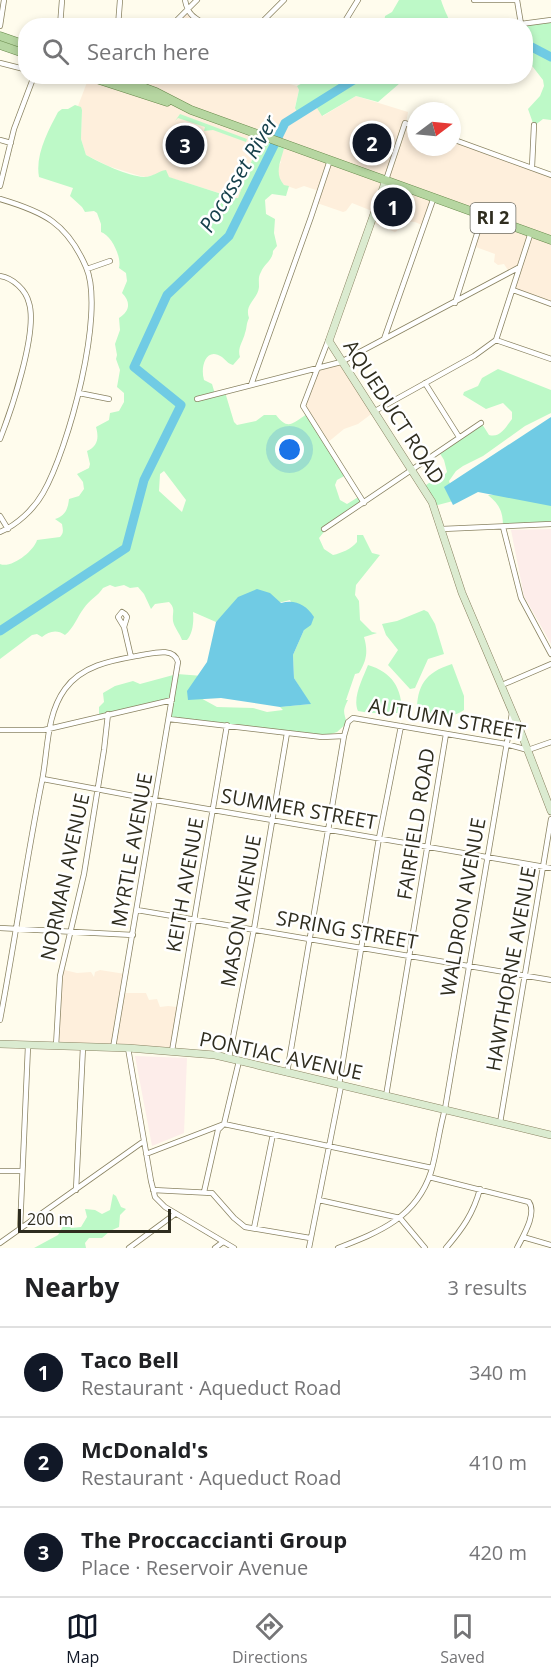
<!DOCTYPE html>
<html lang="en">
<head>
<meta charset="utf-8">
<style>
	:root { --surface:#fff; --page:#f6f6f6; --text:#202124; --muted:#757577; --line:#e0e0e0; --accent:#111827 }
	body { margin:0; font-family:"Open Sans",sans-serif; background:var(--page); color:var(--text) }
	.compass { position:absolute; left:407px; top:102px; width:54px; height:54px; border-radius:50%; background:var(--surface); box-shadow:0 3px 9px #0003; rotate:74deg }
	.scale { position:absolute; left:18px; bottom:15px; width:153px; box-sizing:border-box; padding-left:6px; border:3px solid #2f2d1f; border-top:0; font-size:16px; line-height:21px; white-space:nowrap; color:#2f2d1f; -webkit-text-stroke:4px #fff; paint-order:stroke }
	.you { position:absolute; left:290px; top:450px; width:21px; height:21px; margin:-15px; border:4px solid #fff; border-radius:50%; background:#1a73e8; box-shadow:0 0 0 9px #1a73e833 }
	.badge { display:grid; place-items:center; width:39px; height:39px; border-radius:50%; background:var(--accent); color:#fff; font-size:20px; font-weight:700 }
	.pin { position:absolute; translate:-50% -50%; border:3px solid #fff; box-shadow:0 2px 6px #0006 }
	.list { margin:0; padding:0; list-style:none }
	h2 { display:flex; justify-content:space-between; align-items:center; height:78px; margin:0; padding:0 24px; font-size:26px }
	h2 small { font-size:20px; font-weight:400; color:var(--muted) }
	.list li { display:grid; grid-template-columns:39px 1fr auto; gap:18px; align-items:center; box-sizing:border-box; height:90px; padding:0 24px; border-top:2px solid var(--line) }
	.list b { display:block; font-size:22px; white-space:nowrap }
	.list p { margin:0; font-size:20px; white-space:nowrap; color:var(--muted) }
	.list em { font-size:20px; font-style:normal; color:var(--muted) }
	.icon { flex:none; width:33px; height:33px; fill:none; stroke:currentColor; stroke-width:2; stroke-linecap:round; stroke-linejoin:round }
	.map { position:relative; flex:none; width:551px; height:1248px; overflow:hidden }
	.search { position:absolute; background:var(--surface); box-shadow:0 3px 9px #0003; left:18px; right:18px; top:18px; height:66px; display:flex; align-items:center; gap:15px; box-sizing:border-box; padding:0 21px; border-radius:24px; color:var(--muted); font-size:22px }
	.sheet { height:348px; background:var(--surface) }
	nav { display:flex; justify-content:space-around; align-items:center; box-sizing:border-box; height:84px; border-top:2px solid var(--line); background:var(--surface); font-size:16px; color:var(--muted) }
	nav a { display:grid; justify-items:center; gap:3px }
	nav .on { color:var(--accent) }
	.map>svg:first-child { display:block }
</style>
</head>
<body>
<div class="map">
<svg width="551" height="1248" viewBox="0 0 551 1248">
	<rect width="100%" height="100%" fill="#fffced"/>
	<path fill="#feefdc" d="M186,12l23,14h-37z
		M275,76l11,7 11,3 2,4 -4,17 20,-2 8,11 33,-20 52,16 -2,11 10,4v20h36v-8l99,36v129l-38,-14 5,-20 -9,2 -5,-8 -6,1 -4,-3 1,-8 -22,-8 10,-30 -47,-18 -12,28 -9,-4 -12,-1 -6,10 -2,1 -24,-10 1,-11 -20,-8 -6,8 -3,1 -26,-9 2,-12 -15,-5 -8,3 -12,-4 -4,-4 -3,-12 4,-7 -21,-24 -22,60h-3l-67,-21 -11,-3 -11,3 -6,-1 -32,-10 -22,-11 -5,-16 1,-29 -4,-4 11,-29z
		M342,363l32,49 -16,12 -14,5 -17,14 -24,-37 14,-37z
		M60,969l17,4 14,-1 3,5 1,-5 5,-2 25,4 -1,19h22l3,7 8,-1 3,8 8,-1 9,1 -4,44 -115,-4z"/>
	<path fill="#fdedea" d="M551,529v115l-27,-48 -13,-66z
		M135,1056l52,2 -3,75 -32,13z"/>
	<path fill="#bdf9c7" fill-rule="evenodd" d="M399,0h42c3,10 7,16 10,25h-67l1,-9 7,-4z
		M551,20v100l-8,-1 -9,7 -6,-17 12,-13 4,-10 -1,-6 -17,-22v-32z
		M327,77v-1l80,1 -29,25 -22,-6 -34,20 -7,-11 -18,7 -2,-4 4,-18 -2,-4 9,-5c8,3 14,1 21,-4z
		M75,105l6,2 1,3 -1,29 5,16c15,8 41,21 58,22 9,0 14,-6 22,-7l3,7 65,21h4l22,-60 25,6c-3,15 -12,29 -1,41l5,1 -3,10 -14,-2 -7,6 1,14 9,5 -1,14 3,13 -4,5c0,9 -9,13 -12,21 -3,5 -2,9 -2,15 -1,12 -15,17 -10,31 -3,6 -2,10 -4,15 -2,9 -8,15 -5,24l-7,8c-6,-2 -6,-4 -11,-8 -16,-11 -22,10 -18,23l8,4 3,10 10,-2 9,30 3,3 19,-4 8,-6h12c12,16 17,8 31,-1l41,60 -11,6 -2,5 5,15 7,4 13,-8 4,6 -37,26 -8,10 5,11 9,6c9,-2 18,-6 24,-13v-7h6l9,18 8,2 -24,30 -1,10 4,6 1,19 12,12 5,1 -13,4c4,14 3,23 -5,36l-4,1 -9,26h2c-5,10 -5,11 -1,23l-10,9 -15,5 -152,-18 2,-17 -73,14v-9l5,-5 -1,-9 12,-7 18,-5 7,3 37,-10 26,2 -6,20 20,11 36,1 14,4 16,-2 -3,-3 30,-3 -16,-26 -1,-23 11,-25 -14,-30 -70,18 -4,4 -23,-10c1,8 0,22 -6,28h-5c-2,-6 -8,-13 -9,-19 -1,-9 3,-12 -4,-19l-14,2 -4,5 -7,-15 -6,-7 -8,1 -6,-3 -9,2 -5,-2 -7,3c-5,8 -14,12 -19,20 -7,9 -10,20 -19,27 -8,-6 -16,-4 -23,2l-5,-3 -5,1 -32,24v-95c11,5 34,-13 37,-24l23,-3c4,-4 3,-7 2,-13l-7,-5c10,-3 13,-10 14,-20l10,-3 5,-7 -1,-7 -6,-8 12,-6 1,-4 -3,-13c11,-5 12,-13 9,-24l13,-7 1,-7 9,-2 5,-9v-9l-7,-6 3,-17 -4,-11 1,-4 -2,-11 5,-14 -1,-12c11,-7 12,-16 3,-25l5,-12 -1,-8 -7,-5c3,-11 -8,-33 -18,-36v-8l-4,-11 -3,-2 -9,1 -3,-5 -12,-11 3,-8 -34,-11c-4,-22 9,-46 19,-65l4,-3h6zM164,471l22,29 -4,12 -23,-21 1,-17z
		M180,114l67,25 -1,3 -33,-12 -9,1 1,-4 -27,-9 -3,3z
		M498,369l53,21v23l-26,13 -42,30 -20,10 -7,5 -7,10 4,13v7l-19,5 -9,-20c6,-6 17,-7 22,-14l-3,-12 -5,-8 43,-28 7,11c11,3 16,-7 23,-16v-7l-9,-9 -17,6 -23,-14 1,-3 14,-6 4,-8z
		M488,495h11l52,6v23l-48,2c0,-15 -4,-22 -15,-31z
		M424,610l4,2 7,12 9,30 -16,5 -13,29 -5,1 -22,-24 10,-15 -12,-15 -4,-11 15,-3z
		M452,664l12,32v14c-12,9 -33,6 -47,7 -1,-29 6,-44 35,-53z
		M368,665c24,7 34,23 34,48h-32l-12,-2c-6,-13 5,-33 10,-46z
		M113,1194l3,2 5,11 5,2 -6,6 -1,12 -9,4 -8,7h-13l-4,5 1,5h-52l24,-13 8,-14 5,7 10,-1 6,-10 -2,-8 10,1 7,4 8,-4z"/>
	<path fill="#70cbe4" d="M551,417v89l-73,-14 -25,13 -9,-18z
		M257,589l13,4 11,10c13,-4 25,1 33,14l-3,8 -7,5 -11,25 1,23 17,26 -31,3 -59,-9 -33,2 -1,-9 20,-29 9,-40 22,-25z"/>
	<g fill="none" stroke-linecap="round" stroke-linejoin="round">
		<path stroke="#70cbe4" stroke-width="9" d="M526,44l25,13
			M0,631l126,-83 18,-68 37,-75 -47,-38 33,-72 62,-59 56,-113 75,-47"/>
		<defs>
			<path id="street" d="M185,0c3,16 10,18 23,26
				M474,0h43l4,24 30,-4
				M0,26l4,-26
				M60,26l2,-26
				M118,26l2,-26
				M171,26l26,-26
				M258,26l26,-26
				M342,26l16,-26
				M23,53l-1,12 4,5
				M0,63l24,6
				M452,139l99,36
				M0,140l11,3
				M532,167l2,-42
				M386,180l19,-57 11,4
				M0,186l14,-57 20,-53
				M0,199c44,13 67,24 86,68 20,45 -18,183 -43,226 -9,16 -26,32 -43,39
				M87,269l23,-8
				M0,276c13,2 26,14 29,27 9,29 -18,108 -29,136
				M513,290l38,14
				M455,303l28,-88
				M384,339l50,-142
				M496,340l55,19
				M328,341l-25,65 61,97
				M425,383l34,54
				M251,385l60,-168 19,-57
				M79,393l30,6
				M197,399l144,-37 177,-94
				M375,411l99,-55 22,-16 35,-108
				M0,516l8,13
				M503,527l18,71 30,56
				M324,529l157,-106
				M442,529l109,-5
				M124,627l3,-10 -2,-3 -3,-2 -4,5 6,10 7,30
				M502,685l49,-21
				M169,719l153,18 22,-1 4,-14 5,-4 153,26 22,6 23,-8
				M0,730h44l128,-30
				M43,779l112,21 396,68
				M137,910l414,70
				M0,928l133,7
				M0,1020c15,-79 26,-159 42,-239 6,-30 4,-66 23,-92 18,-25 50,-29 77,-34 12,-2 32,-8 36,7l-65,386
				M56,1046l4,-70 24,-102 20,-124 4,-36
				M128,1048l23,133 4,16 10,10 69,41
				M172,1051l55,-326
				M229,1058l25,-129 33,-196
				M287,1073l57,-337
				M339,1085l40,-247 22,-112
				M386,1096l60,-362
				M500,1123l51,-304
				M146,1154l78,-30 208,44
				M0,1171h22
				M429,1177l100,25c8,12 -6,34 -12,46
				M76,1190l7,-143
				M153,1190l59,3 22,25 11,9 65,11
				M204,1192l14,-62 6,-6 15,-63
				M319,1200l81,18 25,30
				M254,1228l19,-94
				M20,1229l8,-183
				M523,1237l28,8
				M0,1243l144,-102
				M129,1248l46,-34
				M215,1248l8,-6
				M309,1248l32,-162
				M338,1248c41,-16 78,-30 93,-76 6,-21 8,-42 14,-63l67,-396
				M446,1248c17,-20 27,-34 34,-59"/>
			<path id="secondary" d="M386,180l-57,161 103,161 30,91 56,132 33,86
				M0,1044l128,4 87,7 336,80"/>
			<path id="primary" d="M0,36l26,9
				M0,45l26,9
				M87,76l80,26
				M113,76l43,16 35,18 360,130"/>
		</defs>
		<use href="#street" stroke="#8a8362" stroke-width="6"/>
		<use href="#secondary" stroke="#8a8362" stroke-width="8"/>
		<use href="#primary" stroke="#68894b" stroke-width="9"/>
		<use href="#street" stroke="#fff" stroke-width="4.5"/>
		<use href="#secondary" stroke="#dbebd0" stroke-width="7"/>
		<use href="#primary" stroke="#b6d6a1" stroke-width="8"/>
	</g>
	<g text-anchor="middle" stroke-width="5" stroke-linejoin="round" paint-order="stroke">
		<rect fill="#fff" stroke="#6d6c62" stroke-width="1.5" x="470.5" y="203" width="45" height="30" rx="4.5"/>
		<g font-size="18" font-weight="bold" fill="#2f2d1f">
			<text x="493" y="224">RI 2</text>
		</g>
		<g font-size="20" fill="#2f2d1f" stroke="#fff">
			<text transform="translate(394 412) rotate(57)" y="7">AQUEDUCT ROAD</text>
			<text transform="translate(447 719) rotate(10)" y="7">AUTUMN STREET</text>
			<text transform="translate(299 809) rotate(10)" y="7">SUMMER STREET</text>
			<text transform="translate(416 824) rotate(-81)" y="7">FAIRFIELD ROAD</text>
			<text transform="translate(132 850) rotate(-80)" y="7">MYRTLE AVENUE</text>
			<text transform="translate(65 877) rotate(-78)" y="7">NORMAN AVENUE</text>
			<text transform="translate(185 885) rotate(-80)" y="7">KEITH AVENUE</text>
			<text transform="translate(463 907) rotate(-80)" y="7">WALDRON AVENUE</text>
			<text transform="translate(241 911) rotate(-80)" y="7">MASON AVENUE</text>
			<text transform="translate(347 930) rotate(10)" y="7">SPRING STREET</text>
			<text transform="translate(511 969) rotate(-80)" y="7">HAWTHORNE AVENUE</text>
			<text transform="translate(281 1056) rotate(12)" y="7">PONTIAC AVENUE</text>
		</g>
		<g font-size="21" font-style="italic" fill="#16404b" stroke="#fff">
			<text transform="translate(239 174) rotate(-59)" y="7">Pocasset River</text>
		</g>
	</g>
</svg>
<svg class="compass" viewBox="-18 -18 36 36"><path d="M0-13l5 13h-10z" fill="#e53935"/><path d="M0 13l5-13h-10z" fill="#757577"/></svg>
<div class="scale">200 m</div>
<div class="you"></div>
<div class="pin badge" style="left:393px;top:207px">1</div>
<div class="pin badge" style="left:372px;top:143px">2</div>
<div class="pin badge" style="left:185px;top:145px">3</div>
<div class="search"><svg class="icon" aria-label="search" viewBox="0 0 24 24"><circle cx="10" cy="10" r="6"/><path d="M15 15l6 6"/></svg>Search here</div>
</div>
<section class="sheet">
<h2>Nearby<small>3 results</small></h2>
<ul class="list">
<li><span class="badge">1</span><div><b>Taco Bell</b><p>Restaurant · Aqueduct Road</p></div><em>340 m</em></li>
<li><span class="badge">2</span><div><b>McDonald's</b><p>Restaurant · Aqueduct Road</p></div><em>410 m</em></li>
<li><span class="badge">3</span><div><b>The Proccaccianti Group</b><p>Place · Reservoir Avenue</p></div><em>420 m</em></li>
</ul>
</section>
<nav>
<a class="on"><svg class="icon" aria-label="map" viewBox="0 0 24 24"><path d="M3 6l6-2 6 2 6-2v14l-6 2-6-2-6 2zM9 4v14M15 6v14"/></svg>Map</a>
<a><svg class="icon" aria-label="directions" viewBox="0 0 24 24"><path d="M12 3l9 9-9 9-9-9zM9 14v-3h6M13 9l2 2-2 2"/></svg>Directions</a>
<a><svg class="icon" aria-label="saved" viewBox="0 0 24 24"><path d="M7 4h10v16l-5-4-5 4z"/></svg>Saved</a>
</nav>
</body>
</html>
